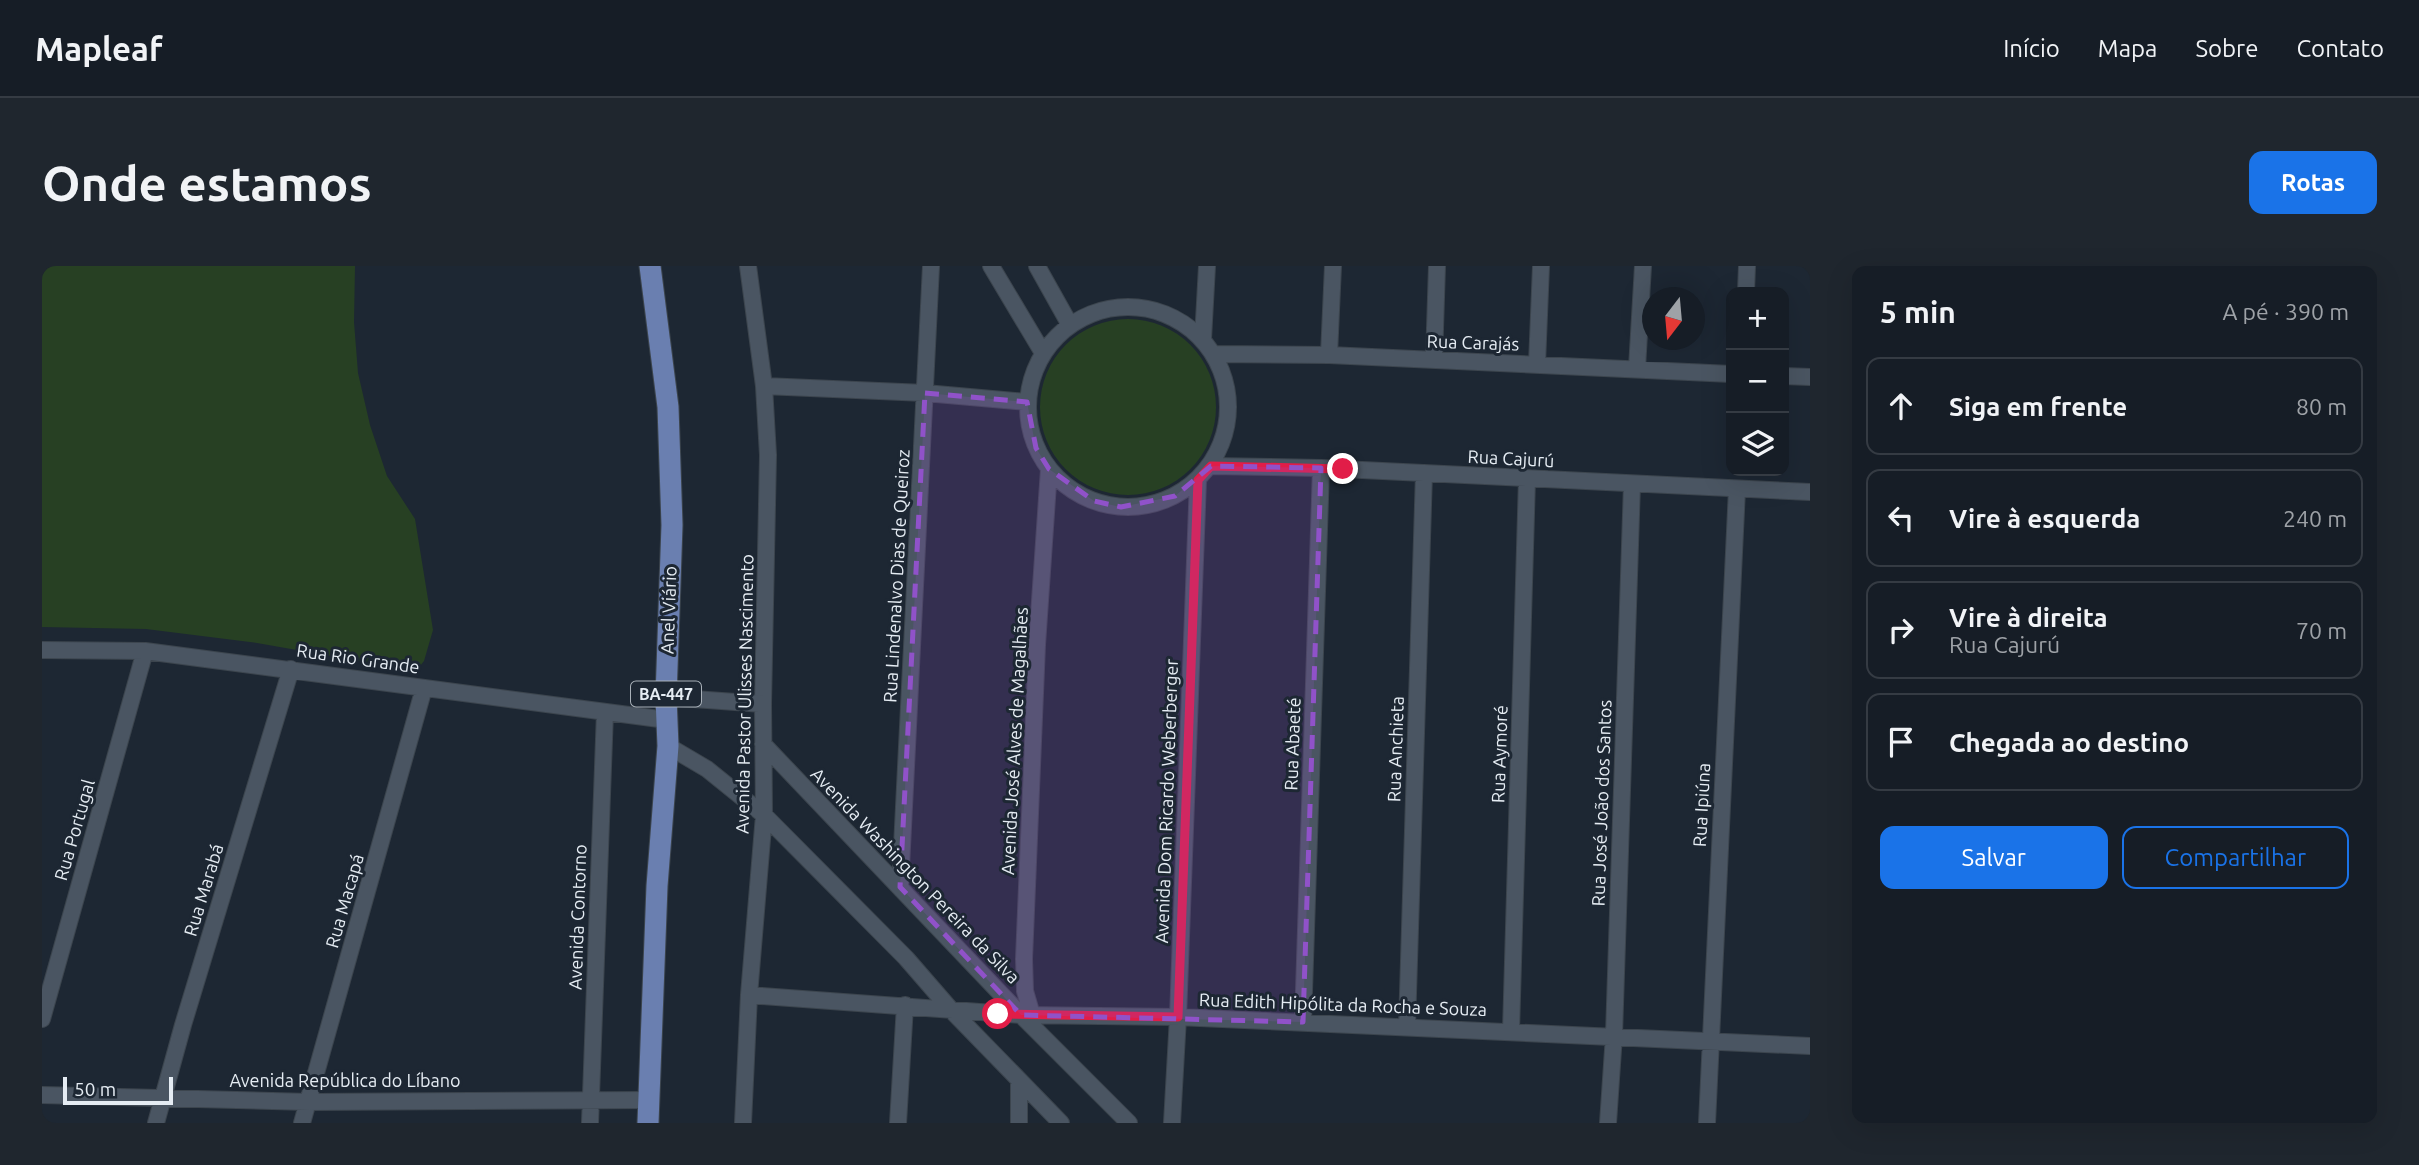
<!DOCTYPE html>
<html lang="pt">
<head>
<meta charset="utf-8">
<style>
	:root { --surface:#161d26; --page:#1f262e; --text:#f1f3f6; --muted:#9ea2a7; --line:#353b43; --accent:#1a73e8 }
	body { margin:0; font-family:Ubuntu,sans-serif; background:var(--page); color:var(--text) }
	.controls { position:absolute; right:21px; top:21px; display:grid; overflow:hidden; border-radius:14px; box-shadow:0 7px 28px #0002 }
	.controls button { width:63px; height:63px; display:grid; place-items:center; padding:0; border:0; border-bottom:2px solid var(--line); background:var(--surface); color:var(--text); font:35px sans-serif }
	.compass { position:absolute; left:1600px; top:21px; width:63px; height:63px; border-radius:50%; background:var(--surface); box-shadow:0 7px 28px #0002; rotate:196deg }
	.scale { position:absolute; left:21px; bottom:18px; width:110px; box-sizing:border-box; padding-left:7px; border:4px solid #e5ecf3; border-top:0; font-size:19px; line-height:24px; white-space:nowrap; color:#e5ecf3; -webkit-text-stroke:5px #1d2733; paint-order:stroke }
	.stop { position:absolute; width:21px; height:21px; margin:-16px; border:5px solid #e11d48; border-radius:50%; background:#fff }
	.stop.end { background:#e11d48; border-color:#fff; box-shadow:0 2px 7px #0008 }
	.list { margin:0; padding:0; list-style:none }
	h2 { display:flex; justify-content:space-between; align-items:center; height:91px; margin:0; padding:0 28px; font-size:30px }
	h2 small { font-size:23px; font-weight:400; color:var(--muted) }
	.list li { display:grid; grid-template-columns:46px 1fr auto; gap:21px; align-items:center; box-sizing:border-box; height:98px; margin:0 14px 14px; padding:0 14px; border:2px solid var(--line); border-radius:14px }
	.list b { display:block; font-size:26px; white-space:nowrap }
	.list p { margin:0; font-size:23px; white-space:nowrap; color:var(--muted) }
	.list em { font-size:23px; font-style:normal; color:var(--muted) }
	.actions { display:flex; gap:14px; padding:21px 28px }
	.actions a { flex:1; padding:16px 0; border:2px solid var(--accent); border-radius:14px; text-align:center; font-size:24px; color:var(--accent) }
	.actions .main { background:var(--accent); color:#fff }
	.icon { flex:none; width:38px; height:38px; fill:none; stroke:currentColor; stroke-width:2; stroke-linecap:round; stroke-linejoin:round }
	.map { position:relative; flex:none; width:1768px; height:857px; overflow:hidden; border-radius:14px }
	header { display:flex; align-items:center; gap:42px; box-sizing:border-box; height:98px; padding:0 35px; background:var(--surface); border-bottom:2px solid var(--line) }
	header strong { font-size:33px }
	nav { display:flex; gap:38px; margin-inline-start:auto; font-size:24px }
	.intro { display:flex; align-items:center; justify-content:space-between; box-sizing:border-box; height:168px; padding:0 42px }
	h1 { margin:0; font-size:49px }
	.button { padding:18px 32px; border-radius:14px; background:var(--accent); color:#fff; font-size:24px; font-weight:700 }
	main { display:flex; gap:42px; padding:0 42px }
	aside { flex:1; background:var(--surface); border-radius:14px; box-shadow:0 7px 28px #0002 }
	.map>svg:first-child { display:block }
</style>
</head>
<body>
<header>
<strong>Mapleaf</strong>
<nav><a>Início</a><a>Mapa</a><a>Sobre</a><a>Contato</a></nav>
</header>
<div class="intro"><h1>Onde estamos</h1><a class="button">Rotas</a></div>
<main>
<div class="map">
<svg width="1768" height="857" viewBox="0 0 1768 857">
	<rect width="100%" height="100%" fill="#1d2733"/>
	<path fill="#274023" d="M0,0h313l-1,56 4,51 12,52 17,51 28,43 18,111 -9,31 -8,10 -159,-28 -111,-14 -104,-2z
		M998 141a88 88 0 1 1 176 0a88 88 0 1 1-176 0Z"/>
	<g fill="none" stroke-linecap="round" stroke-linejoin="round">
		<defs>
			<path id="minor" d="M949,0l52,87
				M995,0l33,59
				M1704,26l1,-26
				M986 141a100 100 0 1 1 200 0a100 100 0 1 1-200 0Z
				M1161,73l4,-73
				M1172,88l115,1 402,19
				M1287,89l4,-89
				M1392,94l3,-94
				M1495,98l4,-98
				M1595,102l6,-102
				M1742,110l26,1
				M722,120l161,7 102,9
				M1169,200l110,2 489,24
				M0,384l103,1 522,69
				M624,431l97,7
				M721,478l258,271 108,108
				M626,480l39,23 57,46 142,143 46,53 109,112
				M858,621l31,-621
				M707,729l272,20 157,2 632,29
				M990,749l-7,-24 -1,-32 13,-314 12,-176
				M0,753l103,-368
				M1261,756l18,-554
				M1365,760l17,-553
				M1469,765l16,-552
				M0,829l267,7 340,-2
				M114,857l27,-98 108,-356
				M260,857l122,-435
				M548,857l15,-411
				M701,857l6,-128 15,-180 -1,-111 5,-249 -4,-69 -16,-120
				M856,857l7,-118
				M977,857v-43
				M1130,857l6,-106 20,-537
				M1566,857l6,-88 18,-551
				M1665,857l30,-634"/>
			<path id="primary" d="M606,857l9,-237 11,-140 -2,-49 6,-172 -4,-118 -18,-141"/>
		</defs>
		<use href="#minor" stroke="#3c454e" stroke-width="18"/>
		<use href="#primary" stroke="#3c454e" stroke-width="23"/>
		<use href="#minor" stroke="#4a5562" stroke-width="16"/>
		<use href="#primary" stroke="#6a7fb0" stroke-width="21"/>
	</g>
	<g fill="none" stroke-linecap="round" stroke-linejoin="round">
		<path stroke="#e11d48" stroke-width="9" d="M956,748l180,3 20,-537 13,-14 132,3"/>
	</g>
	<path fill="#9052c9" fill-opacity="0.2" stroke="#9052c9" stroke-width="5" stroke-dasharray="14 9" stroke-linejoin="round" d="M883,127l102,9 9,46 13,21 45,32 27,6 54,-11 36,-30 110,2 -18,554 -282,-7 -121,-128z"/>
	<g text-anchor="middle" stroke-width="6" stroke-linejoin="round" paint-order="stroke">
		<rect fill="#1d2733" stroke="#a9b1b9" stroke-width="2" x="589" y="415.5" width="70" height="25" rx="5"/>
		<g font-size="16" font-weight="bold" fill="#e5ecf3">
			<text x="624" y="434">BA-447</text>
		</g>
		<g font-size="18" fill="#e5ecf3" stroke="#1d2733">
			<text transform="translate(1431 77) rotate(2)" y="6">Rua Carajás</text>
			<text transform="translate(1469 193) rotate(3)" y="6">Rua Cajurú</text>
			<text transform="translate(855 310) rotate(-87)" y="6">Rua Lindenalvo Dias de Queiroz</text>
			<text transform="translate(627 344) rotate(-88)" y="6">Anel Viário</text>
			<text transform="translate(316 393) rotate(8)" y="6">Rua Rio Grande</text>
			<text transform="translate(703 428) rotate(-89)" y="6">Avenida Pastor Ulisses Nascimento</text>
			<text transform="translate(973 475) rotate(-87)" y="6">Avenida José Alves de Magalhães</text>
			<text transform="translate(1251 478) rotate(-88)" y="6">Rua Abaeté</text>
			<text transform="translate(1354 483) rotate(-88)" y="6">Rua Anchieta</text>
			<text transform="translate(1458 488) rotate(-88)" y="6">Rua Aymoré</text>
			<text transform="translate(1125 535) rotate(-88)" y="6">Avenida Dom Ricardo Weberberger</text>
			<text transform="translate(1560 537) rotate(-88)" y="6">Rua José João dos Santos</text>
			<text transform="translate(1660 539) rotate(-87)" y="6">Rua Ipiúna</text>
			<text transform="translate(33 564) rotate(-74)" y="6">Rua Portugal</text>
			<text transform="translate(873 610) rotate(46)" y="6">Avenida Washington Pereira da Silva</text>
			<text transform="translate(162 624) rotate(-73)" y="6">Rua Marabá</text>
			<text transform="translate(303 635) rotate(-74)" y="6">Rua Macapá</text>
			<text transform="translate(536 651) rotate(-88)" y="6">Avenida Contorno</text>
			<text transform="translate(1301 739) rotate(2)" y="6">Rua Edith Hipólita da Rocha e Souza</text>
			<text x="303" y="821">Avenida República do Líbano</text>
		</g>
	</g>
</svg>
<div class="controls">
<button>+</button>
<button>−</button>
<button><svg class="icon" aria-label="layers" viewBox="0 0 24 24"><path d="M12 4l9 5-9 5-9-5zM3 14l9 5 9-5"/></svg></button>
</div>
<svg class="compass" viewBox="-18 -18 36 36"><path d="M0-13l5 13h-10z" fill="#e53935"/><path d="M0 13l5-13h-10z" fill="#9ea2a7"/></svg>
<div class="scale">50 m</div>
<div class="stop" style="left:956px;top:748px"></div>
<div class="stop end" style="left:1301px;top:203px"></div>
</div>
<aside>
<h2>5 min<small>A pé · 390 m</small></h2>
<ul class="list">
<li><svg class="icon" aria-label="ahead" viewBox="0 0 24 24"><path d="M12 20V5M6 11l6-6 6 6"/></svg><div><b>Siga em frente</b></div><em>80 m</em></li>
<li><svg class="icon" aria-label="left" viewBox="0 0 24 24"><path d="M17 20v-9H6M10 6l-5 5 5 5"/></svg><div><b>Vire à esquerda</b></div><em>240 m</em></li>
<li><svg class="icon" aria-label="right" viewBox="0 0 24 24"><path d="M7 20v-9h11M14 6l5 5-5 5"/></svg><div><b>Vire à direita</b><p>Rua Cajurú</p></div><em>70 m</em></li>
<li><svg class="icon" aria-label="arrive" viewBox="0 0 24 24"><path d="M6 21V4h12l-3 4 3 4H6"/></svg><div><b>Chegada ao destino</b></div></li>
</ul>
<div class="actions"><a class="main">Salvar</a><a>Compartilhar</a></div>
</aside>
</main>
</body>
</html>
